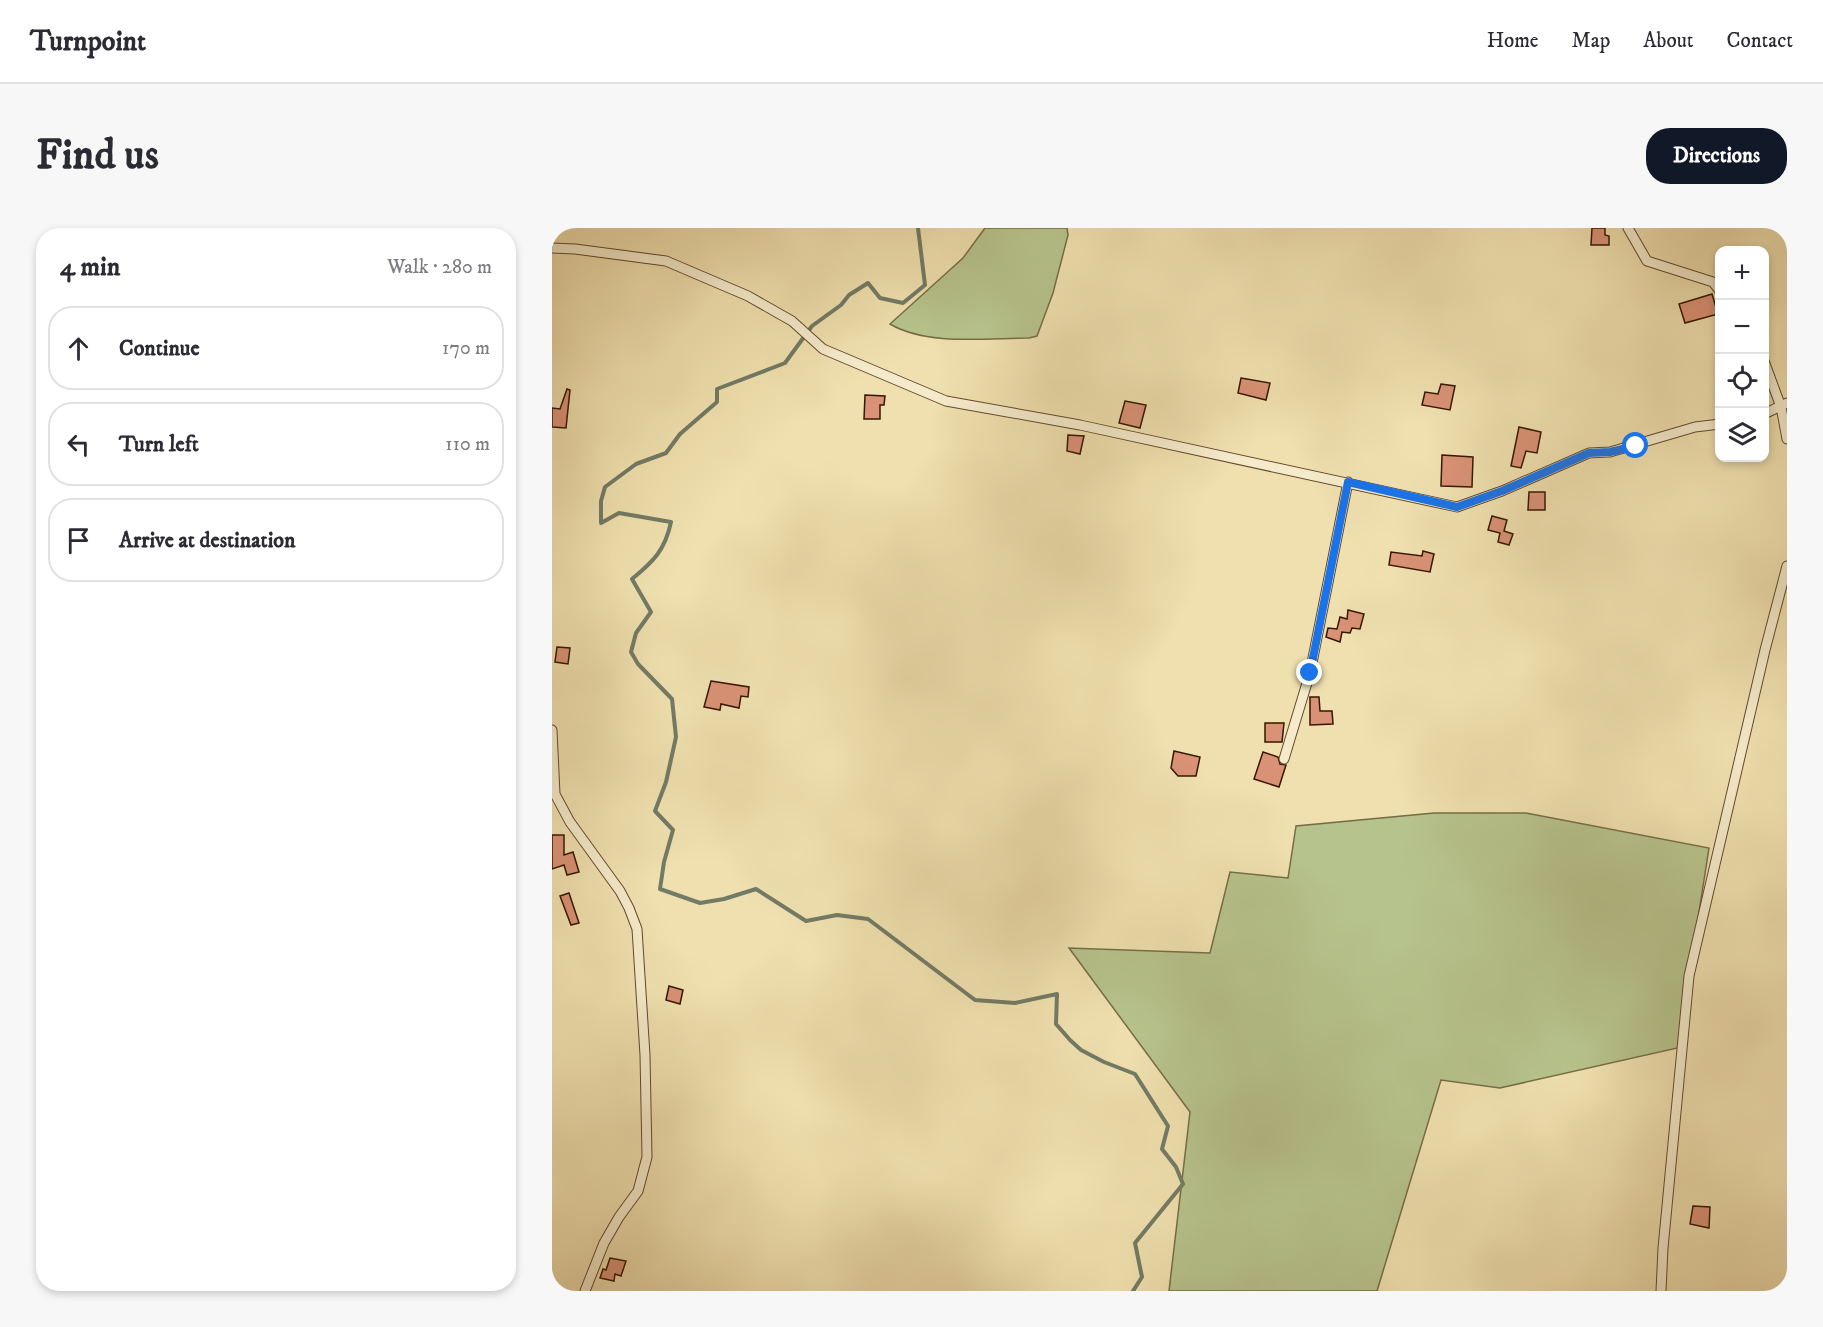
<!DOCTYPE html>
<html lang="en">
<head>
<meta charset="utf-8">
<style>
	:root { --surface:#fff; --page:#f7f7f7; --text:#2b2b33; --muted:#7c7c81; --line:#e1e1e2; --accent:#111827 }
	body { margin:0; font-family:"IM FELL DW Pica",serif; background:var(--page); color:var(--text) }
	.controls { position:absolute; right:18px; top:18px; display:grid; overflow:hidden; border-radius:12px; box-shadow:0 3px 9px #0003 }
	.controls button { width:54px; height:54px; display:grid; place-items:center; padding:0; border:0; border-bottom:2px solid var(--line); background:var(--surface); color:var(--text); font:30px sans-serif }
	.stop { position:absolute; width:18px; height:18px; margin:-14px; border:4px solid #1a73e8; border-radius:50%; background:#fff }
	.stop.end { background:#1a73e8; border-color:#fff; box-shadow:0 2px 6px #0008 }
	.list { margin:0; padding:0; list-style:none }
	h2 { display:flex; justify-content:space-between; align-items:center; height:78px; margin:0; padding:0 24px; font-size:26px }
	h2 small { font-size:20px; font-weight:400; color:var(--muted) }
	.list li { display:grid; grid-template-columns:39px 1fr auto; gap:18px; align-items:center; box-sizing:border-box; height:84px; margin:0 12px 12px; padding:0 12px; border:2px solid var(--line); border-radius:24px }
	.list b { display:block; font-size:22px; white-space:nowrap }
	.list em { font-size:20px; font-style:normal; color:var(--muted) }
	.icon { flex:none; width:33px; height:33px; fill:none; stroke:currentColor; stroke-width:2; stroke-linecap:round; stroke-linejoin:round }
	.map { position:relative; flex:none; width:1235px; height:1063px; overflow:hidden; border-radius:24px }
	header { display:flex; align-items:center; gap:36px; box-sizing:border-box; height:84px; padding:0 30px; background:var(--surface); border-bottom:2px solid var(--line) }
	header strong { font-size:28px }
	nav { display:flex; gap:33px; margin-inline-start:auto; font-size:21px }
	.intro { display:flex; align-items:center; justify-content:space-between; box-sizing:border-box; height:144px; padding:0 36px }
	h1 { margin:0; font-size:42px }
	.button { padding:15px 27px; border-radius:24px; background:var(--accent); color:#fff; font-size:21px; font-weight:700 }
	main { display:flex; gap:36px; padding:0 36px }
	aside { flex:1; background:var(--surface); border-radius:24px; box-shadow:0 3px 9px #0003 }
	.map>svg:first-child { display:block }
</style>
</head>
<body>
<header>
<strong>Turnpoint</strong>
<nav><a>Home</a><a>Map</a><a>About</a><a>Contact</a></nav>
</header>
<div class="intro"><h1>Find us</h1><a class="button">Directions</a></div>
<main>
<aside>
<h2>4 min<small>Walk · 280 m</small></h2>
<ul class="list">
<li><svg class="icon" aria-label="ahead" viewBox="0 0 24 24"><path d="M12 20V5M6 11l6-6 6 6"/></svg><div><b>Continue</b></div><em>170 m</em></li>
<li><svg class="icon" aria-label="left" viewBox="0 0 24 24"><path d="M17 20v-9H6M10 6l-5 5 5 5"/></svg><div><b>Turn left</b></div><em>110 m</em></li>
<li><svg class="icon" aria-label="arrive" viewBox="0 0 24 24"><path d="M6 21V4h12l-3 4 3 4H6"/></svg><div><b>Arrive at destination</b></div></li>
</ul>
</aside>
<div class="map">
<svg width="1235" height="1063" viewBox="0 0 1235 1063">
	<rect width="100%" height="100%" fill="#f0e0af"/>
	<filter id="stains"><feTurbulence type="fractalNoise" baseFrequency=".00333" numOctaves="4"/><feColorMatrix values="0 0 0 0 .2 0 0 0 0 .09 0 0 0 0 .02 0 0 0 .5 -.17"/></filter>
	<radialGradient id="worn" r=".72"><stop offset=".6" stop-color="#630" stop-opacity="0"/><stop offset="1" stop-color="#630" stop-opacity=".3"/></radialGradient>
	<path fill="#b7c38c" stroke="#766d46" stroke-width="1.5" d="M433,0h82l1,7 -15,58 -16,43 -8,2c-42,0 -102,8 -139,-14l73,-66z
		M882,585h92l183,35 -20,128 -7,71 -182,41 -59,-8 -64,211h-208l21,-179 -121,-164 141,5 20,-81 58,6 8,-52z"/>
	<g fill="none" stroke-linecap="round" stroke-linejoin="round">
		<path stroke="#727b65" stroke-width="4" d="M366,0l7,57 -22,18 -23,-5 -12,-15 -19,12 -8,10 -29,21 -27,37 -68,26v13l-37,32 -14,19 -30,11 -31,23 -4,14v22l18,-10 52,9c-6,28 -17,39 -39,57l19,33 -15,21 -5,19 7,12 34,35 4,38 -10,45 -11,29 18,19 -9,32 -4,27 40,14 24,-4 32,-10 50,32 31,-6 31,4 107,81 40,3 42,-9 -1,30 14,16 11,10 23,12 31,12 33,52 -6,23 14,18 7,17 -48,59 7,34 -9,14"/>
	</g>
	<path fill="#d99276" stroke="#351701" stroke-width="1.5" d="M1040,0h13v7l4,1v9h-18z
		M1160,66l6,20 -33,9 -6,-19z
		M689,150l29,5 -4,17 -28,-7z
		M889,156l14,2 -5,24 -28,-5 3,-13 13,2z
		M15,161l3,1 -4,38 -14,-1v-19l8,1z
		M313,167l20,1 -1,9h-4v14h-16z
		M573,173l21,4 -6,23 -21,-5z
		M967,199l22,5 -4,21 -11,-2 -5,17 -10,-2z
		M516,207l16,1 -4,18 -13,-3z
		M890,227l31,2 -1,30 -31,-1z
		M977,264h16v18h-17z
		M940,288l15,4 -3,11 9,3 -4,11 -11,-3 2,-9 -12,-3z
		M871,323l11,3 -4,18 -41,-7 2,-13 31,4z
		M796,382l16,4 -4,15 -8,-1 -2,5 -8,-1 -2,10 -14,-5 2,-9 9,1 3,-12 7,2z
		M5,419l13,1 -2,16 -13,-2z
		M159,453l38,6 -1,10 -7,-1 -2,12 -18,-4 -1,6 -16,-3z
		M758,469h9l1,14h12l1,13 -23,1z
		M713,495h19l-2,19h-17z
		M622,523l26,6 -4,19h-18l-7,-8z
		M711,524l15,5 2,7 6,1 -7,22 -25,-8z
		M0,607h12v20l9,-3 6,20 -12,3 -3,-10 -12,4z
		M17,665l10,30 -8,2 -11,-29z
		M117,758l14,4 -3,14 -14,-4z
		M1141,978l17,1 -1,21 -19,-4z
		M58,1030l16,3 -5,15 -6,-2 -1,7 -14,-3 3,-9 3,1z"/>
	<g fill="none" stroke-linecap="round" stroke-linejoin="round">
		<defs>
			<path id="street" d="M1076,0l19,33 66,21 7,9
				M0,20l23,1 91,12 82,35 44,25 31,28 123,52 134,24 377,82 45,-16 87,-38 21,-1 85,-25 25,-3
				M1212,133l17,46 6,32
				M1212,186l23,-11
				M0,502l3,64 15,28 50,69 9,17 8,21 8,126 2,102 -9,34 -19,26 -15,26 -19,48
				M732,531l26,-86 38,-191
				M1109,1063l2,-43 26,-272 76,-326 22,-84"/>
		</defs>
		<use href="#street" stroke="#64492c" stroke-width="11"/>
		<use href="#street" stroke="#f5ebcb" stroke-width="9"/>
	</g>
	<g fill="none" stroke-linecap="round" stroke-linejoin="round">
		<path stroke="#1a73e8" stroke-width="8" d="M758,445l38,-191 109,25 45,-16 87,-38 21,-1 26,-6"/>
	</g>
	<rect width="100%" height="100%" filter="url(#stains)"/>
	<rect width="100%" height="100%" fill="url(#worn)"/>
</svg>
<div class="controls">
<button>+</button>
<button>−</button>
<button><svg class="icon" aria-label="locate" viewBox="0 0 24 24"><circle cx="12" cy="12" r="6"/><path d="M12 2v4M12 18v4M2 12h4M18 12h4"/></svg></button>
<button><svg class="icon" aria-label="layers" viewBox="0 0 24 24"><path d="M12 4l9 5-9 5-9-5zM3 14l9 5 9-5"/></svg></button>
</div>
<div class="stop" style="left:1084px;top:218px"></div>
<div class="stop end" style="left:758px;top:445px"></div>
</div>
</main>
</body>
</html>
